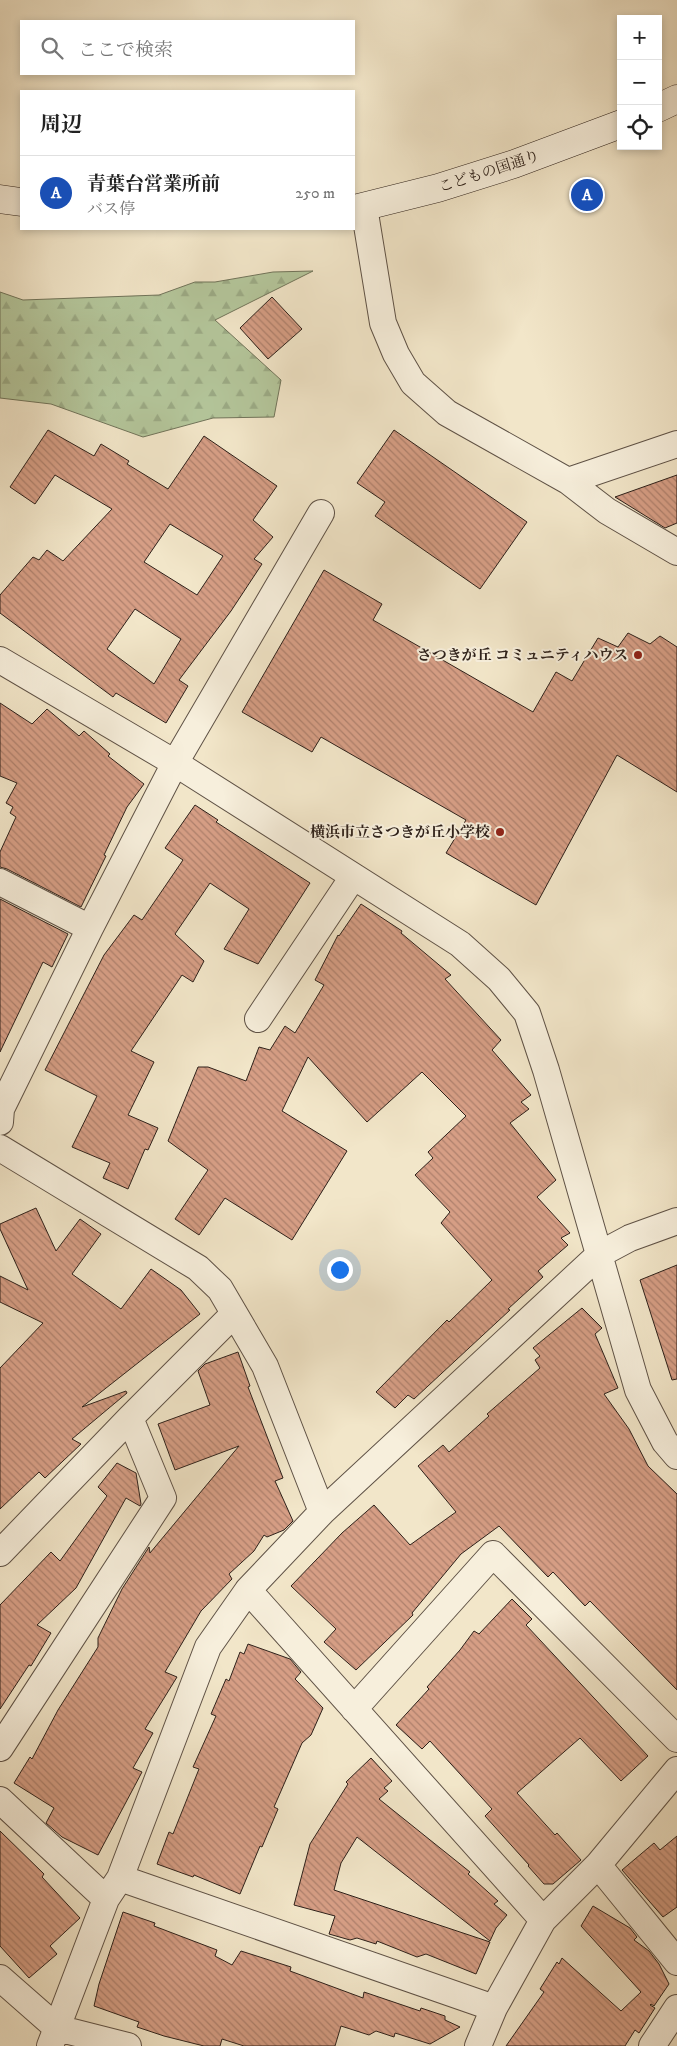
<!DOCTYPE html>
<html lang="ja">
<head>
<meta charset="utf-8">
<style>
	:root { --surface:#fff; --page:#f6f6f6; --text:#222; --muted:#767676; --line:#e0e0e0; --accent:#8f2418 }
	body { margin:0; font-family:"IM FELL DW Pica","Noto Serif JP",serif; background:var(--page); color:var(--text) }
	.controls { position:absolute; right:15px; top:15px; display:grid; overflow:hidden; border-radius:0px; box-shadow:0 2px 8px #0003 }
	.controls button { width:45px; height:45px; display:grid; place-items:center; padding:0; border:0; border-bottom:1px solid var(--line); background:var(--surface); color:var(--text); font:25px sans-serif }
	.you { position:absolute; left:339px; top:1269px; width:18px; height:18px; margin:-12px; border:4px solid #fff; border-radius:50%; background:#1a73e8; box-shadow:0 0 0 8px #1a73e833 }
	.badge { display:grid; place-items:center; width:32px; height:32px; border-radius:50%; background:var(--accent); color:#fff; font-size:16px; font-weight:700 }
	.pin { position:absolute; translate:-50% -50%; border:2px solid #fff; box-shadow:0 1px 5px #0006 }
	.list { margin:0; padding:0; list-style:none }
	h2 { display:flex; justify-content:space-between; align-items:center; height:65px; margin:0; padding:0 20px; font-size:21px }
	h2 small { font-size:16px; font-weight:400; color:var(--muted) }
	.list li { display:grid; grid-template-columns:32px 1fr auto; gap:15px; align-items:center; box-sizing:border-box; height:75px; padding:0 20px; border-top:1px solid var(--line) }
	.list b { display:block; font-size:19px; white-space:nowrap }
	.list p { margin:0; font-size:16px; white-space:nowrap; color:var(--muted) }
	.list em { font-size:16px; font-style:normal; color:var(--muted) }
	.icon { flex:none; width:28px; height:28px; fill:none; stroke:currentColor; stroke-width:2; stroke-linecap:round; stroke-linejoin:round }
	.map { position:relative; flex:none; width:677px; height:2046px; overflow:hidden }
	.search { position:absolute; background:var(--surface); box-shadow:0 2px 8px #0003; left:20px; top:20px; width:335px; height:55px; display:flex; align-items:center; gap:12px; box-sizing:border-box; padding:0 18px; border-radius:0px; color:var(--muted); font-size:19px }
	.panel { position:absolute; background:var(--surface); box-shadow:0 2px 8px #0003; left:20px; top:90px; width:335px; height:140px; border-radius:0px }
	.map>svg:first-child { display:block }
</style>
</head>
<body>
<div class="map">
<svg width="677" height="2046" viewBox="0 0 677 2046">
	<defs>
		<pattern id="forest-firs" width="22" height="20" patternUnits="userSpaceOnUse" patternTransform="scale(1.25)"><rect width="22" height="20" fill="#b4c69b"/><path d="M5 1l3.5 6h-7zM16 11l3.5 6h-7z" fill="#9baa85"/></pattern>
		<pattern id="building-back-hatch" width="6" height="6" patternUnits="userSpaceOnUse" patternTransform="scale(1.25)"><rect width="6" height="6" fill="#d69e85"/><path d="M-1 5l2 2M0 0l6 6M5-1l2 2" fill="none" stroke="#ae806c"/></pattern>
	</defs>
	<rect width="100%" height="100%" fill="#f2e6c9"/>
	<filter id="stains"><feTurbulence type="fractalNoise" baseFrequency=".004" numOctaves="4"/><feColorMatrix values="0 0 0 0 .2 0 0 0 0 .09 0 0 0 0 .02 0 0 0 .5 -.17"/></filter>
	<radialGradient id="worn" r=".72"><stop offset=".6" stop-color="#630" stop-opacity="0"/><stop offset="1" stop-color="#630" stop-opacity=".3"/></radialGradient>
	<path fill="url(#forest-firs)" stroke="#71745a" d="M313,271l-98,49 66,60 -7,37 -61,1 -70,19 -92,-33 -51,-6v-106l23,8 136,-5 36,-13h20l58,-10z"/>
	<path fill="url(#building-back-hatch)" stroke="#2e211a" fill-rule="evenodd" d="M272,297l30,32 -34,30 -28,-31z
		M48,430l46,26 7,-12 28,17 -2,3 41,25 36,-53 73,50 -24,34 20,17 -19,22 8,5 -31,47 -52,69 9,6 -22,37 -50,-30 -3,4 -113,-84v-18l33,-38 6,3 8,-10 16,11 49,-52 -57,-34 -20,29 -25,-17zM170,524l53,32 -26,39 -53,-33zM135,609l46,30 -27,45 -47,-35z
		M394,430l133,92 -47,67 -105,-73 10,-14 -28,-19z
		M677,475v48l-12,5 -50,-31z
		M324,570l58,34 -9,16 160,92 23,-40 16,9 26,-43 20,9 10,-14 22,11 10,-8 17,11v145l-60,-37 -81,150 -90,-52 20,-33 -145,-83 -9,15 -70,-40z
		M0,703l32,21 15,-15 32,27 5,-5 26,23 -2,2 36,28 -17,23 -23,48 2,1 -25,51 -74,-38 -7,-2v-15l16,-35 -6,-4 3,-6 -7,-4 11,-20 -17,-7z
		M195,805l23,15 -2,2 94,61 -52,81 -34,-15 25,-40 -39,-26 -35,51 29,27 -11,21 -11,-7 -51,76 23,11 -26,53 30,13 -10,22 -3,-1 -17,40 -25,-11 7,-15 -38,-16 25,-51 -52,-26 59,-115 30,-40 8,5 41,-60 -18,-12z
		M0,899l68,35 -16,33 -9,-5 -43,90z
		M361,904l41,27 -1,2 50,42 -6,4 56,61 -9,10 39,45 -10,7 8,7 -19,14 46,57 -19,17 33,36 -9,5 7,7 -30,26 5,6 -35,32 2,1 -96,89 -6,-4 -13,13 -19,-16 71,-72 2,2 43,-42 -51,-57 9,-11 -35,-37 18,-17 -5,-6 38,-36 -44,-44 -55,50 -59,-65 -26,54 65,40 -55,89 -67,-42 -26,37 -24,-16 33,-49 -40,-29 30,-74h10l38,14 13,-34 11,3 15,-24 10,7 29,-48 -9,-5 23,-45 1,1z
		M36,1208l20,43 24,-32 21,15 -29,40 49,35 30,-40 30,21 19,24 -118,93 44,-16 1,2 -55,46 9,5 -36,34 -6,-6 -39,37v-141l43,-45 -43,-21v-26l28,14 -28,-61v-5z
		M677,1265v114l-5,1 -32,-100z
		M582,1308l20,20 -7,6 23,54 -14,6 25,35 19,37 29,28v196l-87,-89 -5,5 -32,-34 -5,5 -49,-51 -38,28 -49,59 1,2 -57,55 -32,-28 12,-13 -45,-43 51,-53 32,-28 36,40 46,-33 -38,-46 25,-21 6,7 40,-36 -2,-2 53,-46 -5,-8 5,-4 -7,-8z
		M238,1352l12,34 -2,1 35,91 -8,3 18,40 -9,9 -17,7 -3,-2 -10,16 -25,23 3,5 -31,32 -36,61 12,5 -32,52 8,4 -20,35 9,4 -44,83 -36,-18 -16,-14 8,-15 -40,-25 16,-26 2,2 26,-49 40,-63v-9l24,-49 27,-42 1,6 89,-107 -64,24 -17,-46 52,-19 -12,-34 7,-7z
		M117,1463l19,10 5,31 -1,2 -14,-8 -50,90 -39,37 14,8 -20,33 -2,-1 -29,44v-104l51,-53 9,9 47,-65 -9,-9z
		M512,1599l20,20 -6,6 122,131 -27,25 -41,-43 -63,55 38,42 2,-2 24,27 -28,24h-9l-16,-18 1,-1 -44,-49 7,-7 -62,-68 -8,8 -26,-24 33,-36 -2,-2 33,-37 14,-19 5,3z
		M248,1644l42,15 11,13 -6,7 28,29 -12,27 -9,8 -28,64 4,2 -16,38 -2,-1 -20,48 -46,-19 -1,2 -36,-13 12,-32 4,2 26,-65 -6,-2 23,-51 -5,-2 15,-35 3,2 11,-29 4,2z
		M371,1758l21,23 -8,7 4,3 -9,8 91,73 -2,2 30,27 -4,3 13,11 -11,13 -6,13 -133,-104 -16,26 -7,27 156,52 -14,32 -50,-20 -9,3 -40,-16 -1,3 -19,-6 -7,2 -21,-6 6,-18 -41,-11 16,-61 38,-60 -2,-2z
		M0,1831l44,43 -2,3 38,41 -30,28 7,8 -28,24 -29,-32z
		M677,1836v71l-14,10 -41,-47 32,-27 6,7z
		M593,1906l37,22 7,9 -3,3 15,11 10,13 10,20 -15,22 -3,-2 -1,1 5,3 -16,25 -4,-3 -10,16h-119l38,-54 -4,-3 17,-27 2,2 3,-6 59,53 20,-19 -60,-66z
		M123,1912l32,11 -1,3 63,24 -2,6 17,9 9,-14 50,16 -1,4 73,27 1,-6 56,19 1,-3 24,8v4l15,7 -30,17 -35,-11 -1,4 -18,-6 -7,4 -28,-9 -6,20h-91l-22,-7 -2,7h-16l-40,-10 -27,-9 2,-5 -45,-16 5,-22z"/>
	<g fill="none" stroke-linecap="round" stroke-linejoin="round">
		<defs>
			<path id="street" d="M364,207l19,116 13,31 17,29 34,30 121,68 39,30 70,41
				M568,481l109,-37
				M0,660l175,103 285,181 39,35 28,34 19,57 92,320 27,52 12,14
				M0,882l90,46
				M258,1019l95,-142
				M0,1122l1,-13 89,-181 85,-165 146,-250
				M0,1148l198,120 22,21 45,77 57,146 -74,78 -40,57 -88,231 -14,21 -56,147
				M322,1512l278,-258 30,-16 47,-17
				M0,1553l130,-135 103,-103
				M248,1590l295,330
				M354,1709l139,-155 184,185
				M0,1748l163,-250 -33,-80
				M0,1800l106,99
				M598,1865l79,97
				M120,1878l374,130
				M0,1978l57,50 71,18
				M478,2046l16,-38 49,-88 55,-55 79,-95
				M652,2046l25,-38"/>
			<path id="secondary" d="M658,108l19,-9
				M0,199l21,3
				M354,209l84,-21 76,-24 107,-40"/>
		</defs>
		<use href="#street" stroke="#5f5246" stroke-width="28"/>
		<use href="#secondary" stroke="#2e211a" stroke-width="29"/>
		<use href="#street" stroke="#f7efdc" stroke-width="26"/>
		<use href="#secondary" stroke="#f7efdc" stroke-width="28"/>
	</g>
	<g fill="#8f2418" stroke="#f7efdc" stroke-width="2">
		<circle cx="638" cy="655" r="5"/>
		<circle cx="500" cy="832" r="5"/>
	</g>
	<g text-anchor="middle" stroke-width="4" stroke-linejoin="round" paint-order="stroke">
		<g font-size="15" fill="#2e211a" stroke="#f7efdc">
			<text transform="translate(489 171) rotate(-18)" y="5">こどもの国通り</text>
		</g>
		<g font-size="15" font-weight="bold" fill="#2e211a" stroke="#f7efdc" text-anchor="end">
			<text x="628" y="660">さつきが丘 コミュニティハウス</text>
			<text x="490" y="837">横浜市立さつきが丘小学校</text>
		</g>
	</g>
	<rect width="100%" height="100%" filter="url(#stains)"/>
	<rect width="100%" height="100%" fill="url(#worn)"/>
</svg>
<div class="controls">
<button>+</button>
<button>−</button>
<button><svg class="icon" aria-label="locate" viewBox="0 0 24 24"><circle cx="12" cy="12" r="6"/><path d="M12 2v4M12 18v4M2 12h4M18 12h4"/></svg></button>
</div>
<div class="you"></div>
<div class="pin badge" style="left:587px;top:195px;background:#1a4fb4">A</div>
<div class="search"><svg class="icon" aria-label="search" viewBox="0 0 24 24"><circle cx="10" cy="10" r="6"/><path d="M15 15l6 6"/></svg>ここで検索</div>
<section class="panel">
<h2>周辺<small></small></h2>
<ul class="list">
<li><span class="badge" style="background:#1a4fb4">A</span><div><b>青葉台営業所前</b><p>バス停</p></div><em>250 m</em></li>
</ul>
</section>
</div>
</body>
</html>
